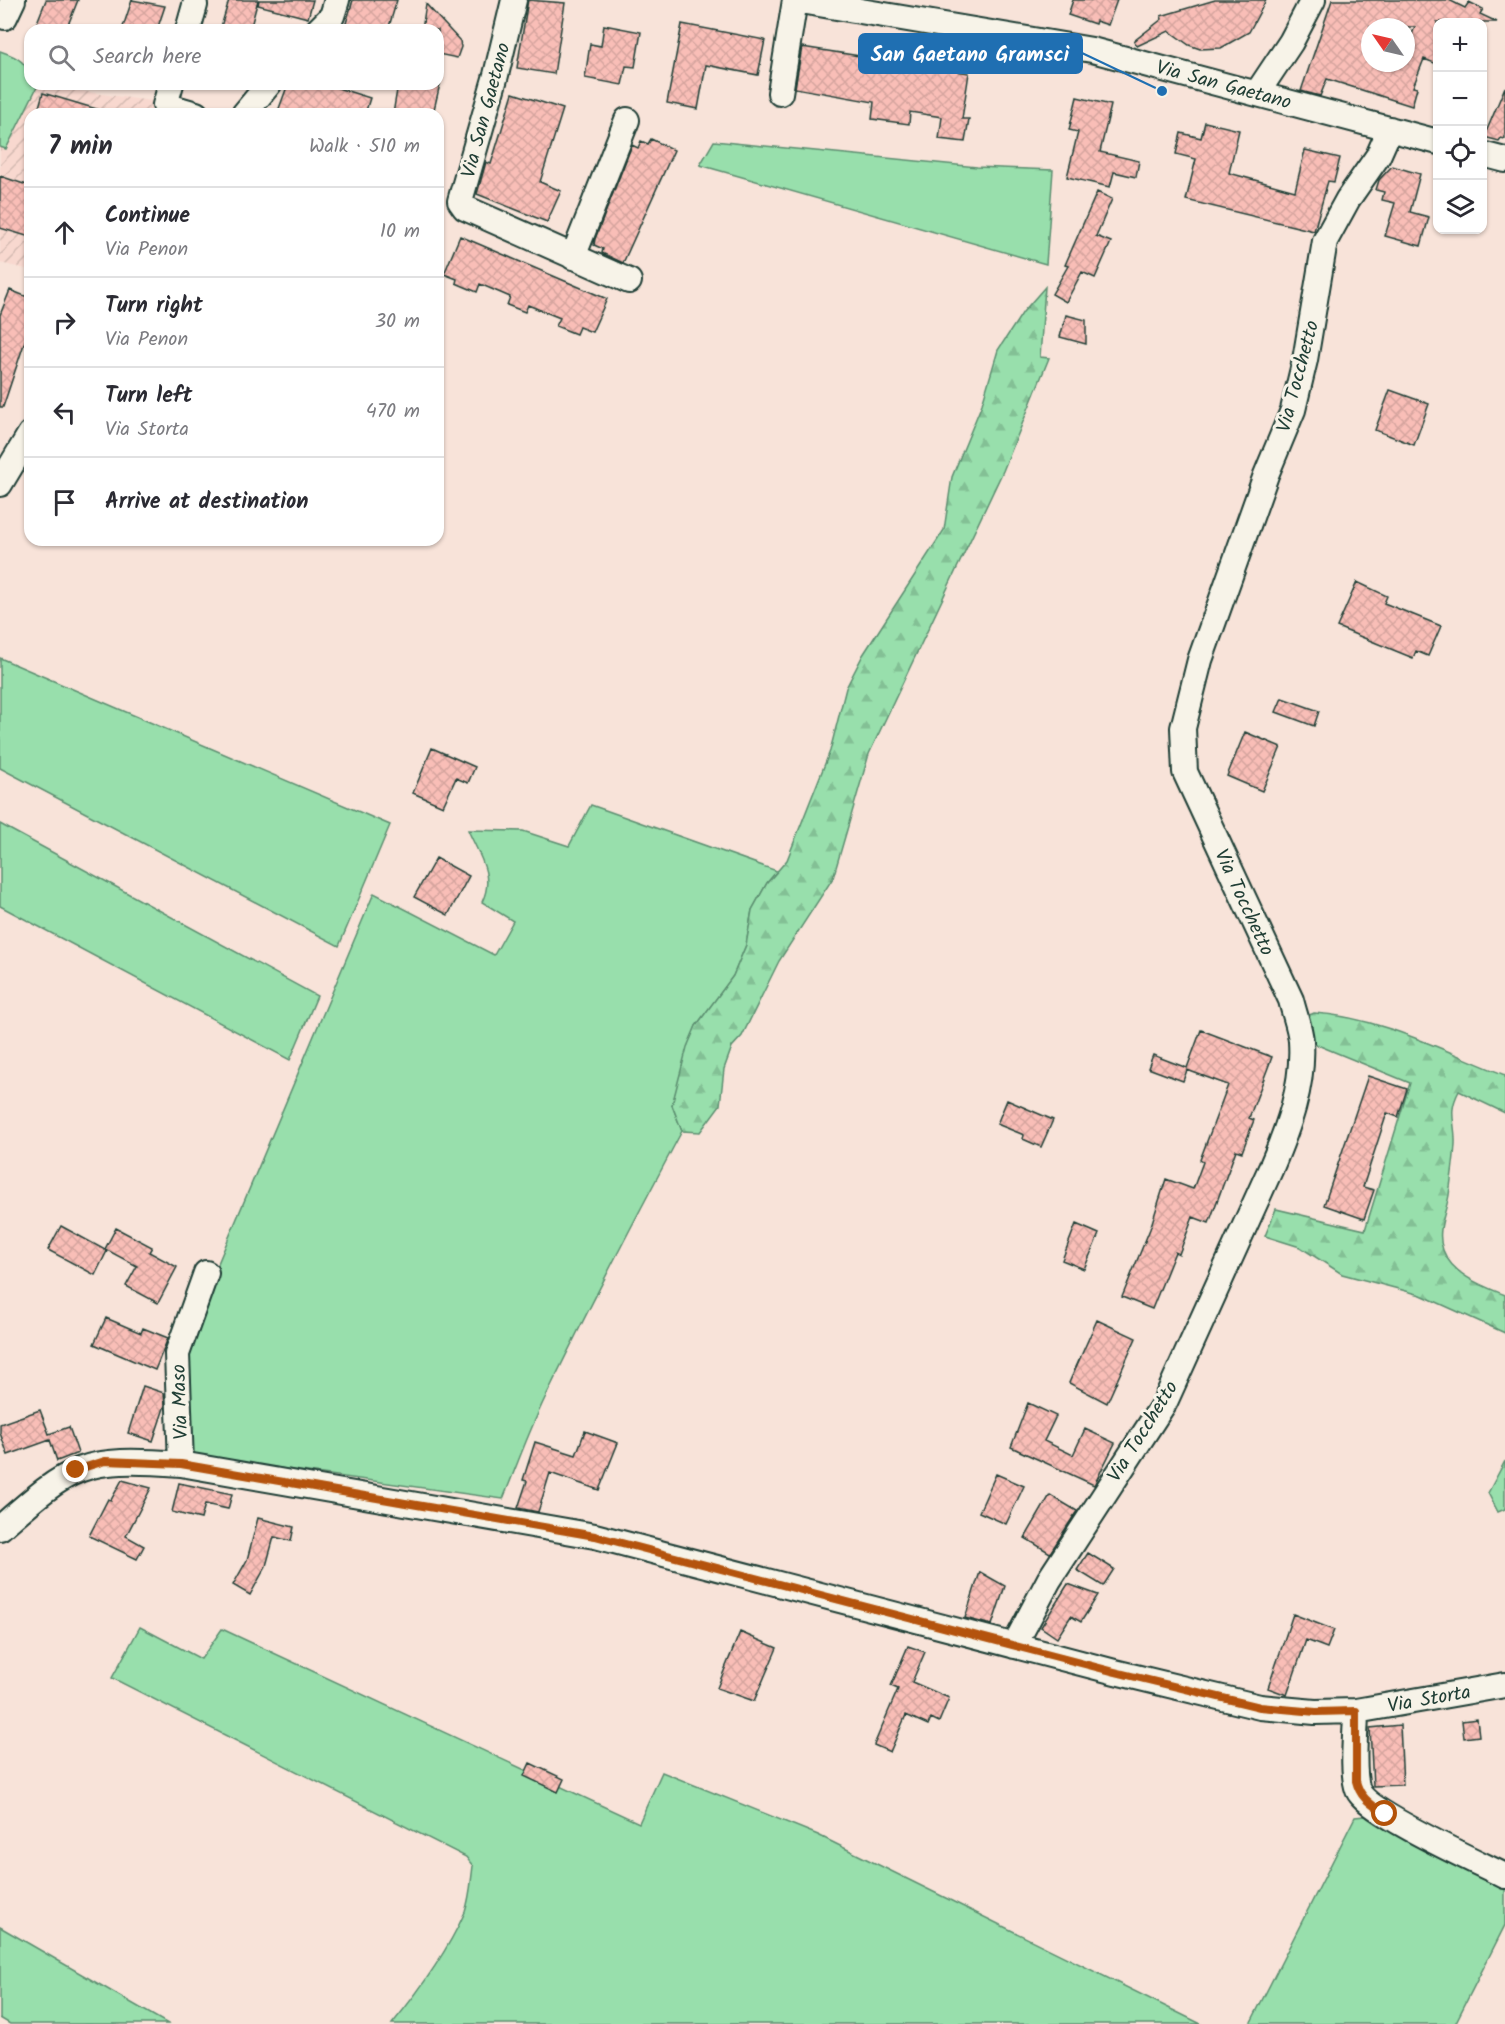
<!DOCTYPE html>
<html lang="en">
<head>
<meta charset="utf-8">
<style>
	:root { --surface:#fff; --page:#f7f7f7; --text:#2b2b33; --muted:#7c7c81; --line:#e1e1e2 }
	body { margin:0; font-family:Kalam,sans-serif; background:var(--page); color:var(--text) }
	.controls { position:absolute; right:18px; top:18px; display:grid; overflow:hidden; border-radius:12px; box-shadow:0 2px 4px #0004 }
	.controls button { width:54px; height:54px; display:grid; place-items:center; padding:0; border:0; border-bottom:2px solid var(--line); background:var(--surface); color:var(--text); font:30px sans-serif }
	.compass { position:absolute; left:1361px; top:18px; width:54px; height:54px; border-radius:50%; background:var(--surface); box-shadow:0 2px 4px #0004; rotate:304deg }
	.stop { position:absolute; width:18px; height:18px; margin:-14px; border:4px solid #b45309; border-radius:50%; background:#fff }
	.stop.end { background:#b45309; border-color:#fff; box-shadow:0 2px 6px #0008 }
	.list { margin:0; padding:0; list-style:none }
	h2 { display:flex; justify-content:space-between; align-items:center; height:78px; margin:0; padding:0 24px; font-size:26px }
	h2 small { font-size:20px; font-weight:400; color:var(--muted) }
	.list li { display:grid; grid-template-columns:39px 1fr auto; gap:18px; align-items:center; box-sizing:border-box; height:90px; padding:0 24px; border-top:2px solid var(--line) }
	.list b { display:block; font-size:22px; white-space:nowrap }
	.list p { margin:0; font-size:20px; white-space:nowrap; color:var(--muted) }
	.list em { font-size:20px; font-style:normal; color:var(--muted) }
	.icon { flex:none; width:33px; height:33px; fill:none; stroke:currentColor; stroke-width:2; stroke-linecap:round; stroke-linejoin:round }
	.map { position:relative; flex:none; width:1505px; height:2024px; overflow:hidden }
	.search { position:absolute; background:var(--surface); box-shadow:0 2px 4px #0004; left:24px; top:24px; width:420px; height:66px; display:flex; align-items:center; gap:15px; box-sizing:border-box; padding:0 21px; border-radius:18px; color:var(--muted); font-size:22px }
	.panel { position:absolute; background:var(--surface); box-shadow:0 2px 4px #0004; left:24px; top:108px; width:420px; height:438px; border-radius:18px }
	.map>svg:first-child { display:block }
</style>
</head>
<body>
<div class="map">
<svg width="1505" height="2024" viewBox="0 0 1505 2024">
	<defs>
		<pattern id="industrial-furrows" width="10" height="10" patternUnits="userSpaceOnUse" patternTransform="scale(1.5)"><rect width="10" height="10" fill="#f8d8cf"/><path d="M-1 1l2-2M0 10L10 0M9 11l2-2" fill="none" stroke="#d4bab2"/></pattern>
		<pattern id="forest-firs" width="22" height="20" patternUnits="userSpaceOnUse" patternTransform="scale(1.5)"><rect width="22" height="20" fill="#98dfac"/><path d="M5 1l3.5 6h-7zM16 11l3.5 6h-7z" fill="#83c095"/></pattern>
		<pattern id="building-cross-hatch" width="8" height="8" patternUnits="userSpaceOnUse" patternTransform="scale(1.5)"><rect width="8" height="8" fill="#f9beb7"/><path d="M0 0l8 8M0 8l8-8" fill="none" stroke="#d5a49e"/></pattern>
	</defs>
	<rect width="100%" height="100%" fill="#f8e3d9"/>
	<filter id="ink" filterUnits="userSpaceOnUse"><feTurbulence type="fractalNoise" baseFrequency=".0167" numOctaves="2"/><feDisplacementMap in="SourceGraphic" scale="12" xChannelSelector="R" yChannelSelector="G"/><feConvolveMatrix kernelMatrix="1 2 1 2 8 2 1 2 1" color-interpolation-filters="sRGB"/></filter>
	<g filter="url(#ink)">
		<path fill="url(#industrial-furrows)" d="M38,85l191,27 -2,2h-197v156l-30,-7v-116l7,2z"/>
		<path fill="#98dfac" stroke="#5c8e70" stroke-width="1.5" d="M0,51c18,6 30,12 30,33l8,1 -32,64 -6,-2z
			M714,141l263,26 76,3 -7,94 -346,-99z
			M0,658l390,167 -51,121 -339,-178z
			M591,805l186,66 -10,12 -15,27 -6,35 -13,31 -37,50 -24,79 10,26c-46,86 -91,172 -133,259 -18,35 -31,73 -46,109l-311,-43 -6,-98 25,-78 163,-387 120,62 19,-34 -31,-19c13,-26 -3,-47 -14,-72l55,1 46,15z
			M0,824l317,172 -27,64 -290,-154z
			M140,1627l61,32 21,-30 417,194 23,-51 156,63 383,189h-809c28,-34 55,-72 73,-112 5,-14 6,-31 8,-46l-7,-9 -354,-179z
			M1385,1814l120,62v49l-50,99h-205l105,-207z
			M0,1927l168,97h-158l-10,-6z"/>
		<path fill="url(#forest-firs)" stroke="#5c8e70" stroke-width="1.5" d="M1045,287l-5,70 9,1 -46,113 -134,283 -36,124 -54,83 -37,75 -10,11 -8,22 -4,36 -20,27 -18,-1 -10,-26 15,-58 9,-21 37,-50 13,-31 6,-35 15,-27 20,-23 43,-109 16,-63 17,-33 81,-125 8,-53 30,-73 16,-54 25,-38z
			M1314,1013c66,4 130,38 191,62v38l-46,-22c-12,23 -3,30 -4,53 -1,17 -4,35 -6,51 -3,18 -13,36 -6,55 9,25 40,36 62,45v38l-84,-38 -79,-21 -42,-27 -35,-11 11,-27 89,21 45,-147 -112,-46 2,-18z
			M1505,1461v48l-7,3 -10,-19z"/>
		<path fill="url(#building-cross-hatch)" stroke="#1f3d34" stroke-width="1.5" fill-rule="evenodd" d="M46,0h32l-12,30h-32z
			M132,0l33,6 -8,24h-35z
			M229,0h29l-8,30h-30z
			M259,0h54l-5,18 -50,-13z
			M353,0h44l-9,30h-44z
			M528,0l37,3 -11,71 -37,-6z
			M1073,0h44l-9,25 -12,-4 -1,3 -27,-9z
			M1215,0h51l-17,32 -28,16 -21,1 -11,-4 -20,-14 -32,15 -3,-5 28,-22 -1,-3z
			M1332,0h117l16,8 4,-6 14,7 -3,5 17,8h-60v42l-13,-5 -11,28 4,1 -5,18 -85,-27 -7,17 -19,-5zM1370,27h45l-9,21v15h-36z
			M426,4l34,37 1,6 -4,11 -19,-4v-24h-16z
			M682,24l83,16 -7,35 -52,-10 -8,44 -31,-6z
			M604,25l37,7 -6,35 -9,-1 -4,19 -37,-7 5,-34 11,2z
			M802,47l167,26 -7,46h7l-4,23 -26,-3 3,-22 -32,-5 -1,12 -37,-5 2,-17 -79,-14z
			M288,84h37l45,14 -5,16h-88z
			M398,84h42l-7,30h-40z
			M1505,87v52l-4,-1 -2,3 -15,-4z
			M43,93l57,17 -1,4h-62z
			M513,93l50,16 -23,73 21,9 -14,31 -70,-28 9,-32 5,2z
			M1077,97l34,8 -11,47 39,9 -3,16 -22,-5 -4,15 -43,-10 11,-45 -9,-2z
			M1205,122l34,8 -10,43 66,18 10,-41 35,8 -6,24 -6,-1 -14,50 -128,-31 10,-41 -20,-5 5,-21 20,5z
			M651,139l23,11 -51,113 -21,-10 1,-4 -9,-4 1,-6 37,-94 6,3 3,-7 7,3z
			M1392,166l28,8 -10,38 19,5 -8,29 -36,-10 10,-33 -13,-3 2,-8 -8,-2 3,-10z
			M0,176l30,10v51l-30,-9z
			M1097,192l15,7 -16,37 15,6 -16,36 -13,-6 -16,30 -14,-8 16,-28 -3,-1z
			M460,236l147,63 -15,33 -13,-5 -3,7 -20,-8 4,-8 -32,-13 -3,7 -18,-7 3,-8 -30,-13 -3,8 -21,-9 1,-4 -13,-5z
			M10,290l20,8v38l-3,-1 -24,72h-3v-92z
			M1066,315l20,5v24l-26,-7z
			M1390,390l39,14 -15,41 -39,-15z
			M1357,582l30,14 -3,7 57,23 -13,30 -12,-5 -3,7 -76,-31z
			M1282,698l37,13 -5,15 -38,-14z
			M1245,732l36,15 -19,44 -35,-15z
			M432,748l43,19 -7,16 -12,-5 -13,28 -30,-13z
			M436,858l33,18 -21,39 -34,-18z
			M1201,1030l71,27 -23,61 5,2 -12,32 -6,-2 -27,73 -16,-6 -14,37 -4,-2 -23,57 -30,-12 28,-68 16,-50 27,10 10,-27 -3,-2 28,-75 -41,-15 -4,11 -35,-13 5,-13 34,13z
			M1368,1076l39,13 -9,28 -11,-4 -15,46 -9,28 11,3 -10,29 -40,-14z
			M1007,1100l46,20 -12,27 -18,-8 1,-4 -27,-11z
			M1076,1224l23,10 -15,35 -22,-9z
			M61,1226l46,25 -12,24 -47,-25z
			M116,1228l36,19 -3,5 28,15 -19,36 -32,-17 11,-20 -32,-17z
			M106,1318l35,15 2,-5 25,10 -13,32 -61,-26z
			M1097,1320l39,18 -29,65 -38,-20z
			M143,1386l21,7 1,12 -12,36 -25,-8z
			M1028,1403l28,13 -12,25 29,14 12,-26 30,14 -21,42 -83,-38z
			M40,1410l9,24 20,-7 9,26 -21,8 -7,-21 -42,15 -8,-22v-9z
			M585,1431l33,12 -19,47 -49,-17 -12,39 -20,-4 9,-27 -4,-1 12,-38 41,13z
			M996,1474l28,12 -18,38 -27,-12z
			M122,1480l29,8 -25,48 18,10 -7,13 -48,-23 19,-37 3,1z
			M179,1483l53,11 -4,15 -23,-5 -4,15 -29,-7z
			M1050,1495l27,16 -27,42 -25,-15z
			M258,1518l36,9 -3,14 -17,-4 -8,29 -16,29 -17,-10 14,-25z
			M1088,1553l26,16 -11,17 -26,-16z
			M980,1572l25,14 -13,39 -27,-7z
			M1068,1584l30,11 -17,27 -10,-6 -14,22 -16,-11z
			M1293,1614l41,16 -7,18 -21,-8 -19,55 -19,-7z
			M740,1632l37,16 -23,53 -37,-13z
			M908,1646l17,6 -13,30 37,16 -10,24 -8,-4 -3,7 -22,-10 -16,37 -16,-7 24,-56 -7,-3z
			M1477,1719l2,17 -15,2 -2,-17z
			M1400,1725l3,60 -30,1 -3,-58z
			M530,1763l34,16 -6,13 -34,-16z"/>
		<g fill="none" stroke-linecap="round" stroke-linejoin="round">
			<defs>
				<path id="minor" d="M514,0l-18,75 -36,126 5,7 164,73
					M795,0l297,50 346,92
					M5,17l8,-17
					M188,30l7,-25
					M318,30l14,-14 5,-16
					M171,84l-6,21 31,9
					M780,93l15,-93
					M1257,93l34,-51 22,-42
					M244,114l25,-30
					M1482,154l23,6
					M573,257l54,-137
					M0,484l30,-50
					M181,1464l-4,-110 29,-81
					M0,1528c73,-64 82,-71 181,-64l414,72 520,136 145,35 55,5 41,-1 149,-26
					M1014,1646l35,-66 116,-178 106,-234c17,-40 33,-82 30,-127 -1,-13 -7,-28 -10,-41l-106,-228 -2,-44 17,-68 66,-185 27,-65 12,-50 20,-119 23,-42 30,-43 12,-27
					M1356,1711c0,21 -5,60 2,79 8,22 121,73 147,86"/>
			</defs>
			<use href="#minor" stroke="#1f3d34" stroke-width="28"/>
			<use href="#minor" stroke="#f7f3e8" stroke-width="24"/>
		</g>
	</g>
	<g fill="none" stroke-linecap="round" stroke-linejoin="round" filter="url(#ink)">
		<path stroke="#b45309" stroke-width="8" d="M76,1470l29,-9 76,3 414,72 520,136 145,35 56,5 40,-1v70c4,17 15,23 29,33"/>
	</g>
	<g text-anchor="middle" stroke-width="6" stroke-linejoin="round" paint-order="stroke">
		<g font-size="20" fill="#1f3d34" stroke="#f7f3e8">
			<text transform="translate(1224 84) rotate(15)" y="7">Via San Gaetano</text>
			<text transform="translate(485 110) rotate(-75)" y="7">Via San Gaetano</text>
			<text transform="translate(1297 376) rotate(-75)" y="7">Via Tocchetto</text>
			<text transform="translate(1245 902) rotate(65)" y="7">Via Tocchetto</text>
			<text transform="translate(179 1402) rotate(-92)" y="7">Via Maso</text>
			<text transform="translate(1142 1431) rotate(-58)" y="7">Via Tocchetto</text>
			<text transform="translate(1429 1698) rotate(-10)" y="7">Via Storta</text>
		</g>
	</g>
	<path fill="none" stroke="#1f6fb2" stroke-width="2" d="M1162 91L1082 53"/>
	<circle fill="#1f6fb2" stroke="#f7f3e8" stroke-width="2" cx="1162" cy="91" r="6"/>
	<rect fill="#1f6fb2" stroke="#1f6fb2" stroke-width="2" x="859" y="34" width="223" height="39" rx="6"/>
	<g font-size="21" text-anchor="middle" font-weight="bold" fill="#fff">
		<text x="970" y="61">San Gaetano Gramsci</text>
	</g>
</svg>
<div class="controls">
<button>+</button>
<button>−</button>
<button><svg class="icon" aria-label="locate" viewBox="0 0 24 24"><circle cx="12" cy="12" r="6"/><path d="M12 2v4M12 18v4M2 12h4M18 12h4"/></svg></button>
<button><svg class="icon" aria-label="layers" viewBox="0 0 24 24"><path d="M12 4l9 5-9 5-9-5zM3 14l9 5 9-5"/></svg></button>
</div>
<svg class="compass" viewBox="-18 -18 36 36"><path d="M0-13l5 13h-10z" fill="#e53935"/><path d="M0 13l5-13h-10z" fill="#7c7c81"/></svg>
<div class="stop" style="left:1385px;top:1814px"></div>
<div class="stop end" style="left:76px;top:1470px"></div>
<div class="search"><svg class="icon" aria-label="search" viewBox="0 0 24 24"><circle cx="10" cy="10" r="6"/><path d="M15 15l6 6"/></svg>Search here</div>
<section class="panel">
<h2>7 min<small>Walk · 510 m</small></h2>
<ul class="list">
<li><svg class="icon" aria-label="ahead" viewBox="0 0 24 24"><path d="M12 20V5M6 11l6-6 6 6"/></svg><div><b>Continue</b><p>Via Penon</p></div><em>10 m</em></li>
<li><svg class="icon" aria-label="right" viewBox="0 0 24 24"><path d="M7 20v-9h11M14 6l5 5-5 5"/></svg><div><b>Turn right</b><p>Via Penon</p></div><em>30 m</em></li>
<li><svg class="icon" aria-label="left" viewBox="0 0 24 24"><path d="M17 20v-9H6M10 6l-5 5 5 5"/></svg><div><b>Turn left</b><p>Via Storta</p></div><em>470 m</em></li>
<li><svg class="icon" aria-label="arrive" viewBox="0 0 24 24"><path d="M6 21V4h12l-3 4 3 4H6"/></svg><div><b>Arrive at destination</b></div></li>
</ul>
</section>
</div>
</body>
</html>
